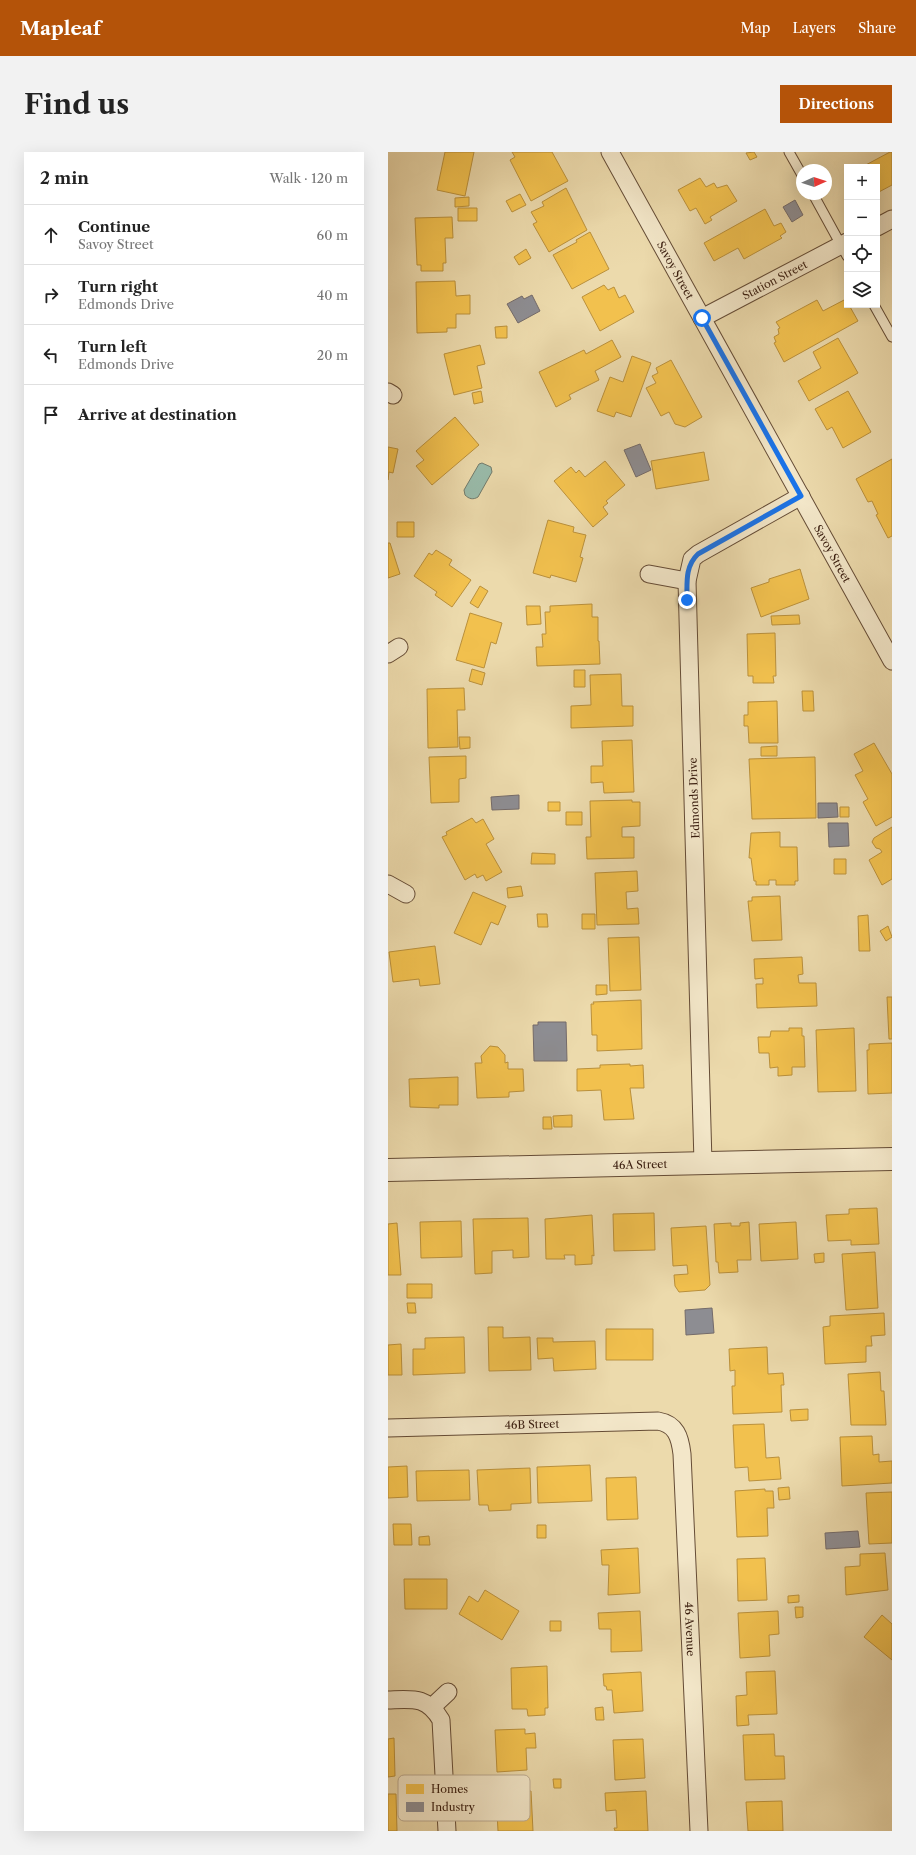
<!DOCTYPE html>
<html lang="en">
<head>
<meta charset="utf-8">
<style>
	:root { --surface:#fff; --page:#f2f2f2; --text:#222; --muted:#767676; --line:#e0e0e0; --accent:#b45309 }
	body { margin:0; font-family:"Libre Caslon Text",serif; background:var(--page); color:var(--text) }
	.controls { position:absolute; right:12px; top:12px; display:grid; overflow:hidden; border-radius:0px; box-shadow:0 4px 16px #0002 }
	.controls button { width:36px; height:36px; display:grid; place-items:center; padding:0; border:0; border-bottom:1px solid var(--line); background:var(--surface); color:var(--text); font:20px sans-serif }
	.compass { position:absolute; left:408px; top:12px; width:36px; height:36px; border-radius:50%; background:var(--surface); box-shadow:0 4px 16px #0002; rotate:87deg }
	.stop { position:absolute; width:12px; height:12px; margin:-9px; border:3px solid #1a73e8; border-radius:50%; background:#fff }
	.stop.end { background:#1a73e8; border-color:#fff; box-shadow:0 1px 4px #0008 }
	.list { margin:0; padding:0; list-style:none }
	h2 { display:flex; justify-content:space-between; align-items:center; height:52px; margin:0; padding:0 16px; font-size:17px }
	h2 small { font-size:13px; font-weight:400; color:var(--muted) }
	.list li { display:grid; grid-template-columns:26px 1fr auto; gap:12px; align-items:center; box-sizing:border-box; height:60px; padding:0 16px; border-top:1px solid var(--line) }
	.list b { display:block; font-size:15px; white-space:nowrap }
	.list p { margin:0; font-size:13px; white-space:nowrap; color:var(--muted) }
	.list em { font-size:13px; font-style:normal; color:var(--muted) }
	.icon { flex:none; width:22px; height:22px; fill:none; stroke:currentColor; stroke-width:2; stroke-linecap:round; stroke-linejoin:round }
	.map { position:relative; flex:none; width:504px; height:1679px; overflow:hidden; border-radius:0px }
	header { display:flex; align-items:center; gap:24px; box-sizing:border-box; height:56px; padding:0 20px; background:var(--accent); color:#fff }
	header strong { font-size:19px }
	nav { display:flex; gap:22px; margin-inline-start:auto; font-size:14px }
	.intro { display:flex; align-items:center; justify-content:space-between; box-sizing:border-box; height:96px; padding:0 24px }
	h1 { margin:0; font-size:28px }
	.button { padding:10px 18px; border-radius:0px; background:var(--accent); color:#fff; font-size:14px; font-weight:700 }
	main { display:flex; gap:24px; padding:0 24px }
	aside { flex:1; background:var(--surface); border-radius:0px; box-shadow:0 4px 16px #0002 }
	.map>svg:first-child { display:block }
</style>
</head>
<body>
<header>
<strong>Mapleaf</strong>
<nav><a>Map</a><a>Layers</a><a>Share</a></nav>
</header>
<div class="intro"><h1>Find us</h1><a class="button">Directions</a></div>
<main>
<aside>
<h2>2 min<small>Walk · 120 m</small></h2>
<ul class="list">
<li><svg class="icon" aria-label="ahead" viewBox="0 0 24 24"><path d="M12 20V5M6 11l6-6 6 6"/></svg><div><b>Continue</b><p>Savoy Street</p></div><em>60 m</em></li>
<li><svg class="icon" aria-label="right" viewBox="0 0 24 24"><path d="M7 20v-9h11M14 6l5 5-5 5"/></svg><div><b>Turn right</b><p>Edmonds Drive</p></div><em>40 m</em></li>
<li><svg class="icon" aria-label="left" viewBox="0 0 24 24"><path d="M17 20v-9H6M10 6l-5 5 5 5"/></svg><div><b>Turn left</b><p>Edmonds Drive</p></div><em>20 m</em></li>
<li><svg class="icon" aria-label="arrive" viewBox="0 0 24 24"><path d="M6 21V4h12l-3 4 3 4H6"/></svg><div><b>Arrive at destination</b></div></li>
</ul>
</aside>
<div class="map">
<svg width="504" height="1679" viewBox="0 0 504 1679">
	<rect width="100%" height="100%" fill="#ecdaac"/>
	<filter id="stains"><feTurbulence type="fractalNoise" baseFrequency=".005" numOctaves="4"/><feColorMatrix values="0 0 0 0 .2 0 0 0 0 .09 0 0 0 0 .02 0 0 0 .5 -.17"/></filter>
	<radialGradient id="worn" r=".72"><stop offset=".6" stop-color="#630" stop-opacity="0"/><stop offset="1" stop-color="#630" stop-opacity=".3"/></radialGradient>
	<path fill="#9ba" stroke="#727b6c" d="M94,311l9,4 1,5 -14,25c-5,3 -9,2 -13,-2l-1,-5 15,-26z"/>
	<path fill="#f2c14e" stroke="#ba903b" d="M57,0h29l-9,44 -28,-6z
		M124,0h40l16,29 -37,20 -21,-41 5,-3z
		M366,0l3,5 -7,3 -4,-7z
		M502,0h2v33l-15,8v-26h-15z
		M312,26l6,9 8,-4 3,5 10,-3 10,16 -27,16 2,3 -7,4 -9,-16 -6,3 -12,-21z
		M178,36l21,42 -38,22 -16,-28 4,-2 -6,-10 13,-6 -2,-4z
		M132,42l6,11 -14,7 -6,-11z
		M81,45v9l-14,1v-9z
		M70,56h19v13h-19z
		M377,57l9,17 7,-3 5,9 -6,4 2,2 -38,21 -6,-11 -24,13 -10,-18z
		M64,65l1,21h-8l1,25h-3v8h-22v-6h-4l-2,-47z
		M202,80l19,37 -37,20 -19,-34 24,-13 -1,-2z
		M138,97l5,9 -12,7 -5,-8z
		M67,129l1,15 14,-1v19h-14v14h-9v4l-30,1 -1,-51z
		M216,133l4,5 6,-3 5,11 6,-3 9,17 -34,19 -18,-34z
		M458,147l1,6h2l9,16 -74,41 -10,-19 2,-1 -2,-5 5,-3 -1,-5 2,-1 -4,-6 41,-22 6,11z
		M119,174v12h-11l-1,-11z
		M450,186l20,35 -49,28 -11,-20 23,-13 -8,-16z
		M224,188l9,17 -26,14 4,9 -30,15 2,4 -15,8 -17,-35 45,-22 2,4z
		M92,193l5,19 -8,2 5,22 -28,7 -10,-41z
		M244,204l19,7 -20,54 -15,-5 -2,5 -17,-6 13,-34 13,5z
		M283,208l31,57 -17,10 -10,-3 -6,-12 -8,4 -15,-28 10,-5 -4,-7 6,-3 -2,-5z
		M93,239l2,11 -9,2 -2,-11z
		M460,239l23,41 -28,16 -11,-21 -5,3 -12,-21z
		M67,265l24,28 -47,40 -16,-19 8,-6 -8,-9z
		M0,295l10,2 -5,24 -4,-1 -1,8z
		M316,300l5,28 -53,9 -5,-28z
		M504,307v77l-4,2 -12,-23 2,-1 -6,-13 -4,1 -12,-23z
		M217,309l20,24 -19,16 2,2 -5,4 5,7 -15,13 -39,-46 17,-14 5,6 3,-3 6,7z
		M160,368l26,7 -1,5 13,3 -6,22 3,1 -7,24 -25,-7 -1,3 -17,-5z
		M9,370h17v15h-17z
		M0,391h2l10,31 -12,4z
		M48,398l16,10 -3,5 22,15 -19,27 -17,-12 2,-3 -23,-16 15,-23 3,2z
		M412,417l9,30 -48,18 -10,-29 18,-6v-3z
		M92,434l8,5 -10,17 -8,-5z
		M204,452v13h6v24h1l1,23 -63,2 -1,-19h7l-1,-13h4l-1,-22h5v-6z
		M138,454h14l1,18 -14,1z
		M82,461l32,10 -6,21 -5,-2 -7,26 -28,-8z
		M411,463l1,9 -28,1 -1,-9z
		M387,481l1,43h-3l1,7h-21v-7h-5l-1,-42z
		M84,517l13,4 -3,12 -13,-4z
		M186,518h11v17h-11z
		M233,522l1,32h11v20l-62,2v-22l20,-1 -1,-30z
		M76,536l1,22h-8l1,37 -30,1 -1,-59z
		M414,539h11l1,20h-11z
		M389,549l1,42h-29l-1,-17h-4v-11h4v-13z
		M71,585h11v11l-10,1z
		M244,588l2,52 -30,1 -1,-11 -12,1v-17h12l-1,-25z
		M486,591l18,31v43l-16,9 -13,-24 5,-3 -13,-24 8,-4 -9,-17z
		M389,594v10h-16v-9z
		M78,604v22l-7,1v23l-28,1 -2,-46z
		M427,605l1,61 -64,1 -3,-60z
		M244,648v2h8v24l-18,1v10h12v21l-47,1 -1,-22h5l-1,-36z
		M160,650h12v9h-12z
		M452,655h9v10h-9z
		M178,660h16v13h-16z
		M84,666l4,5 7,-4 11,20 -8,5 16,28 -16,9 -3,-6 -6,3 -2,-4 -10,6 -23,-43 5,-2 -1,-3z
		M504,675v52l-10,6 -13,-25 13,-8 -2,-3 -4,-1 -4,-6 2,-4z
		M392,680v15h17l1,34h-3v4h-19v-5h-7v5h-13v-4h-2l-3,-23h-2l2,-25z
		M144,701l23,1v10h-24z
		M446,707h12v15h-12z
		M249,719l1,20 -12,1 1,17 11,-1 1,16 -42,1 -2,-52z
		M133,734l2,10 -15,2 -1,-10z
		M85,740l33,14 -8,19 -7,-3 -10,23 -27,-12z
		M392,744l2,44 -30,1 -4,-40h4v-4z
		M149,762h10l1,13h-10z
		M194,762h13v15h-13z
		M480,763l2,36h-11l-1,-35z
		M500,774l4,11 -6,4 -6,-10z
		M251,785l2,53 -31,1 -2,-53z
		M47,794l5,38 -20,2 -1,-7 -26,3 -4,-30z
		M414,805l1,17 -5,1 1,8h17l1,23 -60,2 -1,-24h7v-6l-8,1 -1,-20z
		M208,833h11v9l-11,1z
		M499,845h5v42h-3z
		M253,848l1,49 -45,2v-16h-5l-1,-31h3l-1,-2z
		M401,876h13v8h2l1,31h-13v8l-14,1v-9l-8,1 -1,-15h-10l-1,-16h12l1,-6h18z
		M466,876l2,63 -38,1 -2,-62z
		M504,891v50l-24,1 -1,-44h2v-6z
		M102,894l8,1 7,8v8l3,-1v7h15l1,22 -15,1v5l-32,1 -2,-35h7l-1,-7z
		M242,912v2l13,-1 1,23h-14l4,31 -30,1 -3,-30 -24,1v-22l23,-1v-3z
		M70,925v28h-19v3l-29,-1 -1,-28z
		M184,963v12h-18l-1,-11z
		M155,965h8l1,12h-9z
		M489,1056l2,36 -28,1v-5l-23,1 -2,-26 23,-1v-5z
		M266,1061l1,37 -41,1 -1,-37z
		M204,1063l2,41 -2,-1v9l-17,1v-10h-11l1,4h-19l-1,-40z
		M140,1066l1,39 -16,1v-8l-21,1v22l-17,1 -2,-55z
		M73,1069l1,36 -41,1 -1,-36z
		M361,1070l2,38h-14l1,12 -19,1 -1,-11h-2l-2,-38 17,-1v3h9v-3z
		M408,1070l2,37 -37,2 -2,-37z
		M9,1071l4,52h-13v-51z
		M318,1074l4,59 -5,5 -26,2 -4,-6 -1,-11 14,-1 -1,-9 -14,1 -2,-38z
		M487,1100l3,56 -32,2 -4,-56z
		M436,1101v9l-9,1 -1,-9z
		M19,1132h25v14h-25z
		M19,1151h8l1,10h-8z
		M496,1161l1,22 -14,1 1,10h-6v16l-41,2 -2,-37 7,-1v-10z
		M100,1175h15v11l27,-1 1,33 -42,1z
		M218,1177h47v31h-47z
		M76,1185l1,36 -52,2v-26h12v-11z
		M149,1186h16v4l42,-1 1,28 -42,2 -1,-13 -15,1z
		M13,1192l1,31h-14v-30z
		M379,1195l1,27 15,-1 1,12h-3l1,27 -49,2 -1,-28h3v-16l-5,1 -1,-22z
		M492,1220l1,19h3l2,34h-35l-3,-51z
		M420,1257v11l-17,1 -1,-11z
		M376,1272l2,34 13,-1 2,22 -32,2 -1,-14 -13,1 -2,-43z
		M484,1284l1,19 6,-1v8l13,-1v22l-50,3 -2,-49z
		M202,1313l2,36 -54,2 -1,-36z
		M19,1314l1,31 -20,1v-31z
		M142,1316l1,35 -20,1v6l-22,1 -1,-6h-9l-2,-35z
		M81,1318l1,30 -53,1 -1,-30z
		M248,1325l2,42 -31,1 -1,-42z
		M401,1335l1,12 -11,1 -1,-12z
		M377,1337v2h8l1,17h-7l1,28 -31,1 -2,-46z
		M504,1340v51l-23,1 -3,-51z
		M5,1372h18l1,21h-18z
		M149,1373h9v13h-9z
		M41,1384l1,9h-11v-8z
		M250,1396l2,45 -32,2 1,-30h-7l-1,-15z
		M497,1401l3,37 -42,5 -1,-28 15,-1v-12z
		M377,1406l2,42 -29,1 -1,-42z
		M16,1427h43v30h-42z
		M97,1438l34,21 -17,29 -43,-26 10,-18 9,6z
		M411,1443v7l-11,1v-7z
		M407,1455h8v10l-7,1z
		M252,1459l2,40 -31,1v-23h-12l-1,-16z
		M390,1459l1,23 -10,1 1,21 -30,2 -2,-45z
		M494,1463l10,9v36l-28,-23z
		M162,1469h11v10h-11z
		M159,1514l1,42h-3v7l-17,1 -1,-7h-15l-1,-41z
		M387,1519l2,43 -29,1 1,10 -12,1 -1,-30 11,-1 -1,-23z
		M253,1520l2,39 -29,2 -2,-23h-5l-1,-4h-2l-1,-12z
		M215,1555l1,13h-8l-1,-12z
		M137,1577v5l10,-1 1,15h-10l1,22 -30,2 -2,-42z
		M386,1582l1,22h9l1,23 -40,1 -2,-45z
		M6,1586l1,38 -7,1v-38z
		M255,1587l2,39 -30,2 -2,-40z
		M165,1627h8v9h-7z
		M143,1639l2,40h-35l-2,-38z
		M258,1639l2,40h-33l-1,-3h3l-1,-18 -10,1 -1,-18z
		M0,1642h8l1,37h-9z
		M394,1649l1,30h-35l-2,-29z"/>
	<path fill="#8d8d92" stroke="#746b6a" d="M407,48l8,15 -11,7 -9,-15z
		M144,143l8,16 -22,12 -11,-19 15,-8 2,3z
		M252,292l11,26 -15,7 -12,-27z
		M131,643v14l-27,1 -1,-13z
		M430,651h19l1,14 -20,1z
		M440,671h20l1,23 -20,1z
		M150,870h28l1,39h-33l-1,-36h5z
		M324,1156l2,25 -28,2 -1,-25z
		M470,1379l2,16 -34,2 -1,-16z"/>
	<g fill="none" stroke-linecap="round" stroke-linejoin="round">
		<defs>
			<path id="service" d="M401,0l13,23
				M425,42l34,62
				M486,153l18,32"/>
			<g id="minor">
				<path id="s1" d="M222,0l282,509"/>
				<path d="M489,75l15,-8"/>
				<path id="s2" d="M314,166l145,-76"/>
				<path d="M0,240l5,3"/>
				<path d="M261,422l38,7"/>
				<path d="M0,502l11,-7"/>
				<path d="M0,732l18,10"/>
				<path d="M315,1011l-16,-582 5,-22 6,-5 103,-58"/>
				<path id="s3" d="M0,1276l270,-7c18,3 22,16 24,33l17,377"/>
				<path d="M0,1548c25,-1 39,-4 53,20l6,111"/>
				<path d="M44,1555l16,-15"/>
			</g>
			<g id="tertiary">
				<path id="s4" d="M0,1018l504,-11"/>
			</g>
		</defs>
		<use href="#service" stroke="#654c36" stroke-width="11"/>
		<use href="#minor" stroke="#654c36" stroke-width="19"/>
		<use href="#tertiary" stroke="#654c36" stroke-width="24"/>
		<use href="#service" stroke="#f3e7c9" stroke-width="9"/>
		<use href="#minor" stroke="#f3e7c9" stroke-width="17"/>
		<use href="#tertiary" stroke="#f3e7c9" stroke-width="22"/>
	</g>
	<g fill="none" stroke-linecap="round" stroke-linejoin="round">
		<path stroke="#1a73e8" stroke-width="5" d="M299,448c0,-17 -2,-34 11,-46l103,-58 -99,-178"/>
	</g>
	<g text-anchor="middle" stroke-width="4" stroke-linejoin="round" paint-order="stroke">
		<g font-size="11" fill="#381c0e" stroke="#f3e7c9">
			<text dy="4" stroke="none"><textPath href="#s1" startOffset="135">Savoy Street</textPath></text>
			<text dy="4" stroke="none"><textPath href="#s2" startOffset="82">Station Street</textPath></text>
			<text dy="4" stroke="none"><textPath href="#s1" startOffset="459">Savoy Street</textPath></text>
			<text transform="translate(306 646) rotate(-92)" y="4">Edmonds Drive</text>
			<text dy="4" stroke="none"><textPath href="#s4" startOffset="252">46A Street</textPath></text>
			<text dy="4" stroke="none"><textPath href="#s3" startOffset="144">46B Street</textPath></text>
			<text dy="4" stroke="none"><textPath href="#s3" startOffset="490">46 Avenue</textPath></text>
		</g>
	</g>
	<rect x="10" y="1623" width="132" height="46" rx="6" fill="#f3e7c9" stroke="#bbaa91" stroke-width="1"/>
	<rect x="18" y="1632" width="18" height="10" fill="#f2c14e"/>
	<rect x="18" y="1650" width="18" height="10" fill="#8d8d92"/>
	<g font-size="11" fill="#381c0e">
		<text x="43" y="1641">Homes</text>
		<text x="43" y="1659">Industry</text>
	</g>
	<rect width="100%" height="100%" filter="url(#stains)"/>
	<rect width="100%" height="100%" fill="url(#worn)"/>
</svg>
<div class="controls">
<button>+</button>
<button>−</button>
<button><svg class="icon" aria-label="locate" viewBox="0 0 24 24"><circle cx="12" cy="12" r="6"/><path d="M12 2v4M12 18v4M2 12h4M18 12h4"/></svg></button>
<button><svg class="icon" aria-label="layers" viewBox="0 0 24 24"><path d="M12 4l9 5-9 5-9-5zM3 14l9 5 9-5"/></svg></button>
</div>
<svg class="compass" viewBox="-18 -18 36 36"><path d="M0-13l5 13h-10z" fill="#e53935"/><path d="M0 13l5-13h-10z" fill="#767676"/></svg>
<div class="stop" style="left:314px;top:166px"></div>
<div class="stop end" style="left:299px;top:448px"></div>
</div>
</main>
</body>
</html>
